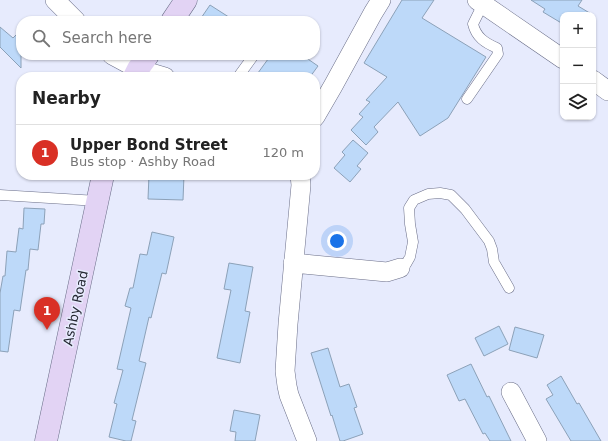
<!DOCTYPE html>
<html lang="en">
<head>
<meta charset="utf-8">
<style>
	:root { --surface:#fff; --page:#f6f6f6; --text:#222; --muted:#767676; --line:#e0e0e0; --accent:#d93025 }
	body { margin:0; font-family:"DejaVu Sans",sans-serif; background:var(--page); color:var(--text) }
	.controls { position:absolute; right:12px; top:12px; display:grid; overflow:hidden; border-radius:8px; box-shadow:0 1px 3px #0004 }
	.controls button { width:36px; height:36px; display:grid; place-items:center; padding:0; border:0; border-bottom:1px solid var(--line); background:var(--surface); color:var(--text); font:20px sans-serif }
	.you { position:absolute; left:337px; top:241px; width:14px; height:14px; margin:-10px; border:3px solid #fff; border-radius:50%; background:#1a73e8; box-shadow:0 0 0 6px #1a73e833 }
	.badge { display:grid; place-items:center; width:26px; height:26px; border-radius:50%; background:var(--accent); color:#fff; font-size:13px; font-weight:700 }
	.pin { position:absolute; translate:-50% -33px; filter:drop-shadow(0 1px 2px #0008) }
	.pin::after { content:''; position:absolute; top:21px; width:14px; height:12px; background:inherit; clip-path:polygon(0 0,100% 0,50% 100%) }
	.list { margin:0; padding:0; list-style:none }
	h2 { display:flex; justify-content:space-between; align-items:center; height:52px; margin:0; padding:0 16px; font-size:17px }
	h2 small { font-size:13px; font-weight:400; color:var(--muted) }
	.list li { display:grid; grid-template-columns:26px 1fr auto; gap:12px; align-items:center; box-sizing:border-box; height:56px; padding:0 16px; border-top:1px solid var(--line) }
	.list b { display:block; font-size:15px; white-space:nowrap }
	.list p { margin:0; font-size:13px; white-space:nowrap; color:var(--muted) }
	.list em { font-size:13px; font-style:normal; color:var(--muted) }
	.icon { flex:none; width:22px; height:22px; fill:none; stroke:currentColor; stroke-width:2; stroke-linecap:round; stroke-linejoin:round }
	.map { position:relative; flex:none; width:608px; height:441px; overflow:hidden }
	.search { position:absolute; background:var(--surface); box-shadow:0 1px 3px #0004; left:16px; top:16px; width:304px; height:44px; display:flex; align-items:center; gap:10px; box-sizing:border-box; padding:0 14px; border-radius:16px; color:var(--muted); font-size:15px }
	.panel { position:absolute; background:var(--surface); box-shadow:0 1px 3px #0004; left:16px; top:72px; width:304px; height:108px; border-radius:16px }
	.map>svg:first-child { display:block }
</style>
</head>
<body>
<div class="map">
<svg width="608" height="441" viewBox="0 0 608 441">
	<rect width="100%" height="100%" fill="#e7ebfd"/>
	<path fill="#bdd9f9" stroke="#8ca1b8" d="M402,0h32l-12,18 64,39 -38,61 -28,18 -22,-34 -24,25 4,5 -12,13 -15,-15 12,-13 -4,-3 11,-12 -4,-2 21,-23 -23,-14z
		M531,0h51l-4,6 15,9h-30v9l-20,-12 2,-3z
		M210,5l25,16h-36z
		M0,27l13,11 8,-8v38l-21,-21z
		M271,55h31l16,11 -8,11h-55z
		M353,140l15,13 -11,13 4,3 -11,13 -16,-14 11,-13 -3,-3z
		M149,175h35l-1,25 -35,-1z
		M24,208l21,1 -1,15h-3l-3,26 -8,-1 -2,21h-2l-6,41 -6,-1 -6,42 -8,-1v-58l3,-17h2l2,-25 9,1 3,-24 4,1z
		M152,232l22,5 -8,37 -4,-1 -11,45 -2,-1 -10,44 7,2 -14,57 4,1 -5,20h-5l-17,-4 8,-33 -3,-1 9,-33 -6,-1 14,-61 -6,-2 5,-18h3l7,-34 7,1z
		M229,263l24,4 -8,44 5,1 -10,51 -23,-5 14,-68 -7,-1z
		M499,326l9,18 -24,12 -9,-18z
		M515,327l29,8 -7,23 -28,-8z
		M328,348l12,39 9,-3 8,23 -3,1 9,26 -20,7h-3l-8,-26 -1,1 -20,-63z
		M471,364l16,33 2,-1 22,45h-21l-5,-8 -2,1 -18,-35 -6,2 -12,-26z
		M561,376l16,28 2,-1 22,38h-30l-25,-42 7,-4 -6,-10z
		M234,410l26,5 -5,26h-20l1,-9 -6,-1z"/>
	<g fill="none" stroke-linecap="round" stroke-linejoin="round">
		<defs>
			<path id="service" d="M238,77l16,-22
				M467,99l31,-45 -1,-6c-12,-5 -21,-11 -24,-24l10,-20
				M0,195l98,6
				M400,268l6,-4 4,-7 3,-15 -3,-18 -1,-16 5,-8 14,-6 12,-1 11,2 14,14 24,32 3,8 2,13 15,26"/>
			<path id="minor" d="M55,0l21,21
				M477,0l86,59
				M112,55l26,14 27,8
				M593,80l15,11
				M315,117l18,-31 40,-73 8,-13
				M300,175l1,10 -13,139 -3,47 2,15 2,9 18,46
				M293,263l94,9 13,-4
				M511,392l26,49"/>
			<path id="secondary" d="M172,21l14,-21
				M134,77l4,-8 10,-14
				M46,441l57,-266"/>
		</defs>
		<use href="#service" stroke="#6a6e88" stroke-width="11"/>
		<use href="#minor" stroke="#6a6e88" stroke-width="20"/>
		<use href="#secondary" stroke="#6a6e88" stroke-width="23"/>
		<use href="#service" stroke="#fff" stroke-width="10"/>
		<use href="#minor" stroke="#fff" stroke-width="19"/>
		<use href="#secondary" stroke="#e2d3f4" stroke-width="22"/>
	</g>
	<g text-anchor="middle" stroke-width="3" stroke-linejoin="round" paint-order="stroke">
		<g font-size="13" fill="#262833" stroke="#e7ebfd">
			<text transform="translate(75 308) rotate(-78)" y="5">Ashby Road</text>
		</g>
	</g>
</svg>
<div class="controls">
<button>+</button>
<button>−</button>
<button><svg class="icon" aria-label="layers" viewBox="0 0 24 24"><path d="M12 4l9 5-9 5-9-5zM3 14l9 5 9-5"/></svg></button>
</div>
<div class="you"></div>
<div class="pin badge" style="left:47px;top:330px">1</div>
<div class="search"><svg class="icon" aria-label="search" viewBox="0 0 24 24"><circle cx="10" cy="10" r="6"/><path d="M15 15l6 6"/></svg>Search here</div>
<section class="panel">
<h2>Nearby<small></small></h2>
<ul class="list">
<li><span class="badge">1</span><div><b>Upper Bond Street</b><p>Bus stop · Ashby Road</p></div><em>120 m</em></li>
</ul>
</section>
</div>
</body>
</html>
